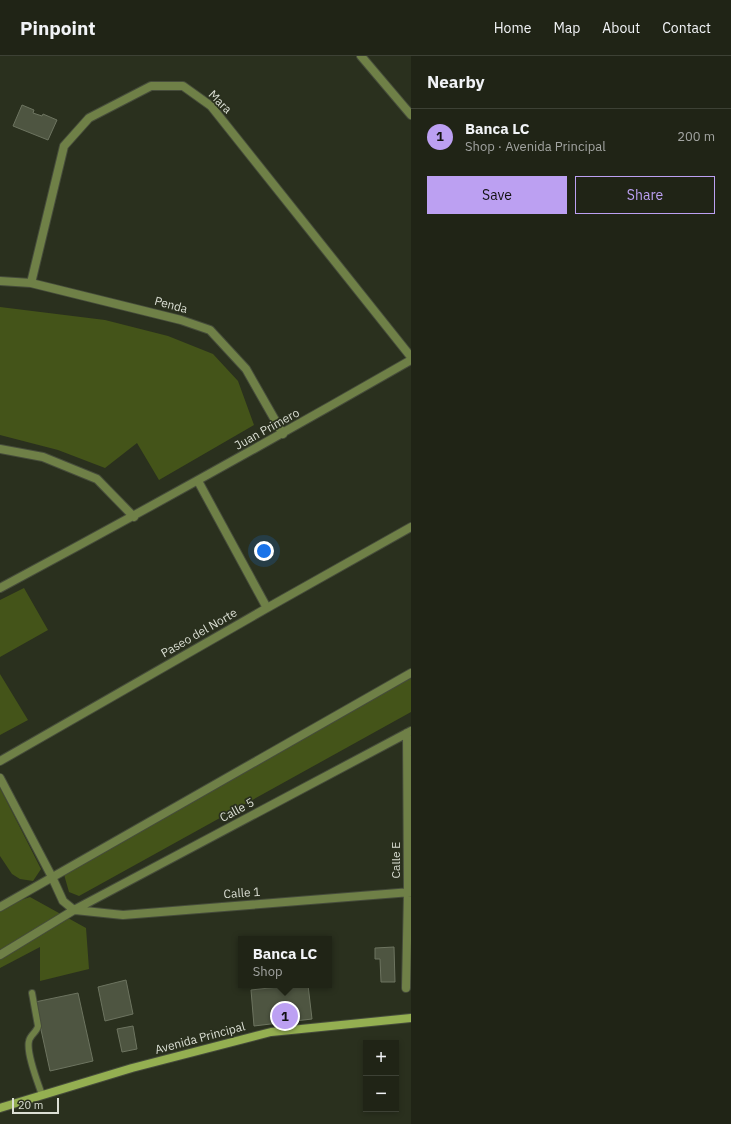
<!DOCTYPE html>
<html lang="en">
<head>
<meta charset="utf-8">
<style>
	:root { --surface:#202416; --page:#2d3023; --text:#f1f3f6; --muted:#a2a4a1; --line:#3d4135; --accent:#bca0f2 }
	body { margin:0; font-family:"IBM Plex Sans",sans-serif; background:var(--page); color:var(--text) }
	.controls { position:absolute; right:12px; bottom:12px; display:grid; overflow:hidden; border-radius:0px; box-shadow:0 2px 6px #0003 }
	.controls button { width:36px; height:36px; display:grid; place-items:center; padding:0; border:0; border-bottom:1px solid var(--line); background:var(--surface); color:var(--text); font:20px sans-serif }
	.scale { position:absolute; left:12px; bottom:10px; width:47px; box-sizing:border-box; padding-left:4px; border:2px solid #dbdfd4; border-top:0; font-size:11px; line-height:14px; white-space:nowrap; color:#dbdfd4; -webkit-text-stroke:3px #2a301e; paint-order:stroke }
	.you { position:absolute; left:264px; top:495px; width:14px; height:14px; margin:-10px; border:3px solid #fff; border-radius:50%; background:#1a73e8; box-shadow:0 0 0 6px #1a73e833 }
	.badge { display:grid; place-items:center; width:26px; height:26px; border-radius:50%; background:var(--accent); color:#111; font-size:13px; font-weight:700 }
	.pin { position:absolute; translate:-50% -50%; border:2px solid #fff; box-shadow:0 1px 4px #0006 }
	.popup { position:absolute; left:238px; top:880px; width:94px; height:52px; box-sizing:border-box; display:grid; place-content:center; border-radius:0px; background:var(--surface); filter:drop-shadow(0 1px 3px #0005); font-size:13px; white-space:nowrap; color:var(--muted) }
	.popup b { font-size:15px; color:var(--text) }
	.popup::after { content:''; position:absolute; left:50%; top:100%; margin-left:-8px; border:8px solid transparent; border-top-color:var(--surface) }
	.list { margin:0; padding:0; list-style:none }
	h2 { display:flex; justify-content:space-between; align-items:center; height:52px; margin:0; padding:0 16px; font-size:17px }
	h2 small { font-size:13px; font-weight:400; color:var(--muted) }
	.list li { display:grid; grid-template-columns:26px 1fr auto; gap:12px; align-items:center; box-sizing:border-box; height:56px; padding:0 16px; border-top:1px solid var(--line) }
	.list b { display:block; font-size:15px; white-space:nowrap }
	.list p { margin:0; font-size:13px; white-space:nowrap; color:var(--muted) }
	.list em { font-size:13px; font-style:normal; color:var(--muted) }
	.actions { display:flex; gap:8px; padding:12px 16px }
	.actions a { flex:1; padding:9px 0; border:1px solid var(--accent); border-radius:0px; text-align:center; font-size:14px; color:var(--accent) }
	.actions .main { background:var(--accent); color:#111 }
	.map { position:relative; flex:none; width:411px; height:1068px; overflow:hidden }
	header { display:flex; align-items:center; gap:24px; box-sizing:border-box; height:56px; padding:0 20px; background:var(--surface); border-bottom:1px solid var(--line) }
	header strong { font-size:19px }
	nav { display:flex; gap:22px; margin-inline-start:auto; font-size:14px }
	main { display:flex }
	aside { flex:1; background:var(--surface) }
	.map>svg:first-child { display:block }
</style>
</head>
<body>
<header>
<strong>Pinpoint</strong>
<nav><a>Home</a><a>Map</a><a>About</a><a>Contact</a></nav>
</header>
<main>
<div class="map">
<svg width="411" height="1068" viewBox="0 0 411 1068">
	<rect width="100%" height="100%" fill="#2a301e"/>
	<path fill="#445419" d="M0,251l105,13 63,16 45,18 25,27 16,44 -95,55 -22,-37 -32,25 -47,-18 -58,-15z
		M24,532l24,42 -48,27v-57z
		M0,618l28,46 -28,15z
		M411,622v34l-332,184 -10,-4 -6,-21z
		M0,732l41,81 -8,12 -13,-2 -8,-5 -12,-18z
		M30,841l56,31 3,41 -49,12v-34l-40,21v-61z"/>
	<path fill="#4e5541" stroke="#6d7460" d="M22,49l12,5 -1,3 9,3 1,-2 14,6 -9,20 -35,-14z
		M394,891l1,35h-14l-1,-23h-5v-11z
		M126,924l7,34 -28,7 -7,-34z
		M297,929h11l4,34 -58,7 -3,-36z
		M78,937l15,68 -43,10 -15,-69z
		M133,970l4,23 -15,3 -5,-23z"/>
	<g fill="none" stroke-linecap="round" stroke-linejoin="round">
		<defs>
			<path id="lane" d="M32,937l6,33c-1,6 -8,9 -9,15 -3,12 9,42 13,54"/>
			<path id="street" d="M361,0l50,59
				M0,225l31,2 150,37 29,10 36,39 37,65
				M31,227l33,-137 25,-28 62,-32h32l28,20 200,251
				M0,393l43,8 54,22 37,38
				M198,425l69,127
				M0,532c138,-74 275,-150 411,-228
				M0,705l267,-153 144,-81
				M0,722l52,99 11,24 11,9
				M0,851l411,-234
				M75,854l48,5 288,-23
				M0,899l74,-45 337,-179
				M406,932l2,-96 -1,-159"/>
			<path id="secondary" d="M0,1052l132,-40 139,-36 140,-14"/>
		</defs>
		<use href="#lane" stroke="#464c3b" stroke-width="8"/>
		<use href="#street" stroke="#464c3b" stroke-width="10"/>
		<use href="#secondary" stroke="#464c3b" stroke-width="10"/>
		<use href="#lane" stroke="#6f8047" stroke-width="6"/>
		<use href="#street" stroke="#6f8047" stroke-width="8"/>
		<use href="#secondary" stroke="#94af51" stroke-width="8"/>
	</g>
	<g text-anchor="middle" stroke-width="3.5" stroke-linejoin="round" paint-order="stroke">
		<g font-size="12" fill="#dbdfd4" stroke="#2a301e">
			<text transform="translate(220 46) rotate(45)" y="4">Mara</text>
			<text transform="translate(171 249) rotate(15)" y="4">Penda</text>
			<text transform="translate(267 373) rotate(-29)" y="4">Juan Primero</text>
			<text transform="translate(199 577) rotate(-30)" y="4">Paseo del Norte</text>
			<text transform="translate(237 754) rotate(-28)" y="4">Calle 5</text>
			<text transform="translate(396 804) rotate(-90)" y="4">Calle E</text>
			<text transform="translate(242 837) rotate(-4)" y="4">Calle 1</text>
			<text transform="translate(200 982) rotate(-15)" y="4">Avenida Principal</text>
		</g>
	</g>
</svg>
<div class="controls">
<button>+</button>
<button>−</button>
</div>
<div class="scale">20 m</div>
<div class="you"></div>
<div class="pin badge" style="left:285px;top:960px">1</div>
<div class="popup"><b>Banca LC</b>Shop</div>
</div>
<aside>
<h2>Nearby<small></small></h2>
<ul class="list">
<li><span class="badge">1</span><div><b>Banca LC</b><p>Shop · Avenida Principal</p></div><em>200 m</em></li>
</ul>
<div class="actions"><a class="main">Save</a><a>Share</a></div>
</aside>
</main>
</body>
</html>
